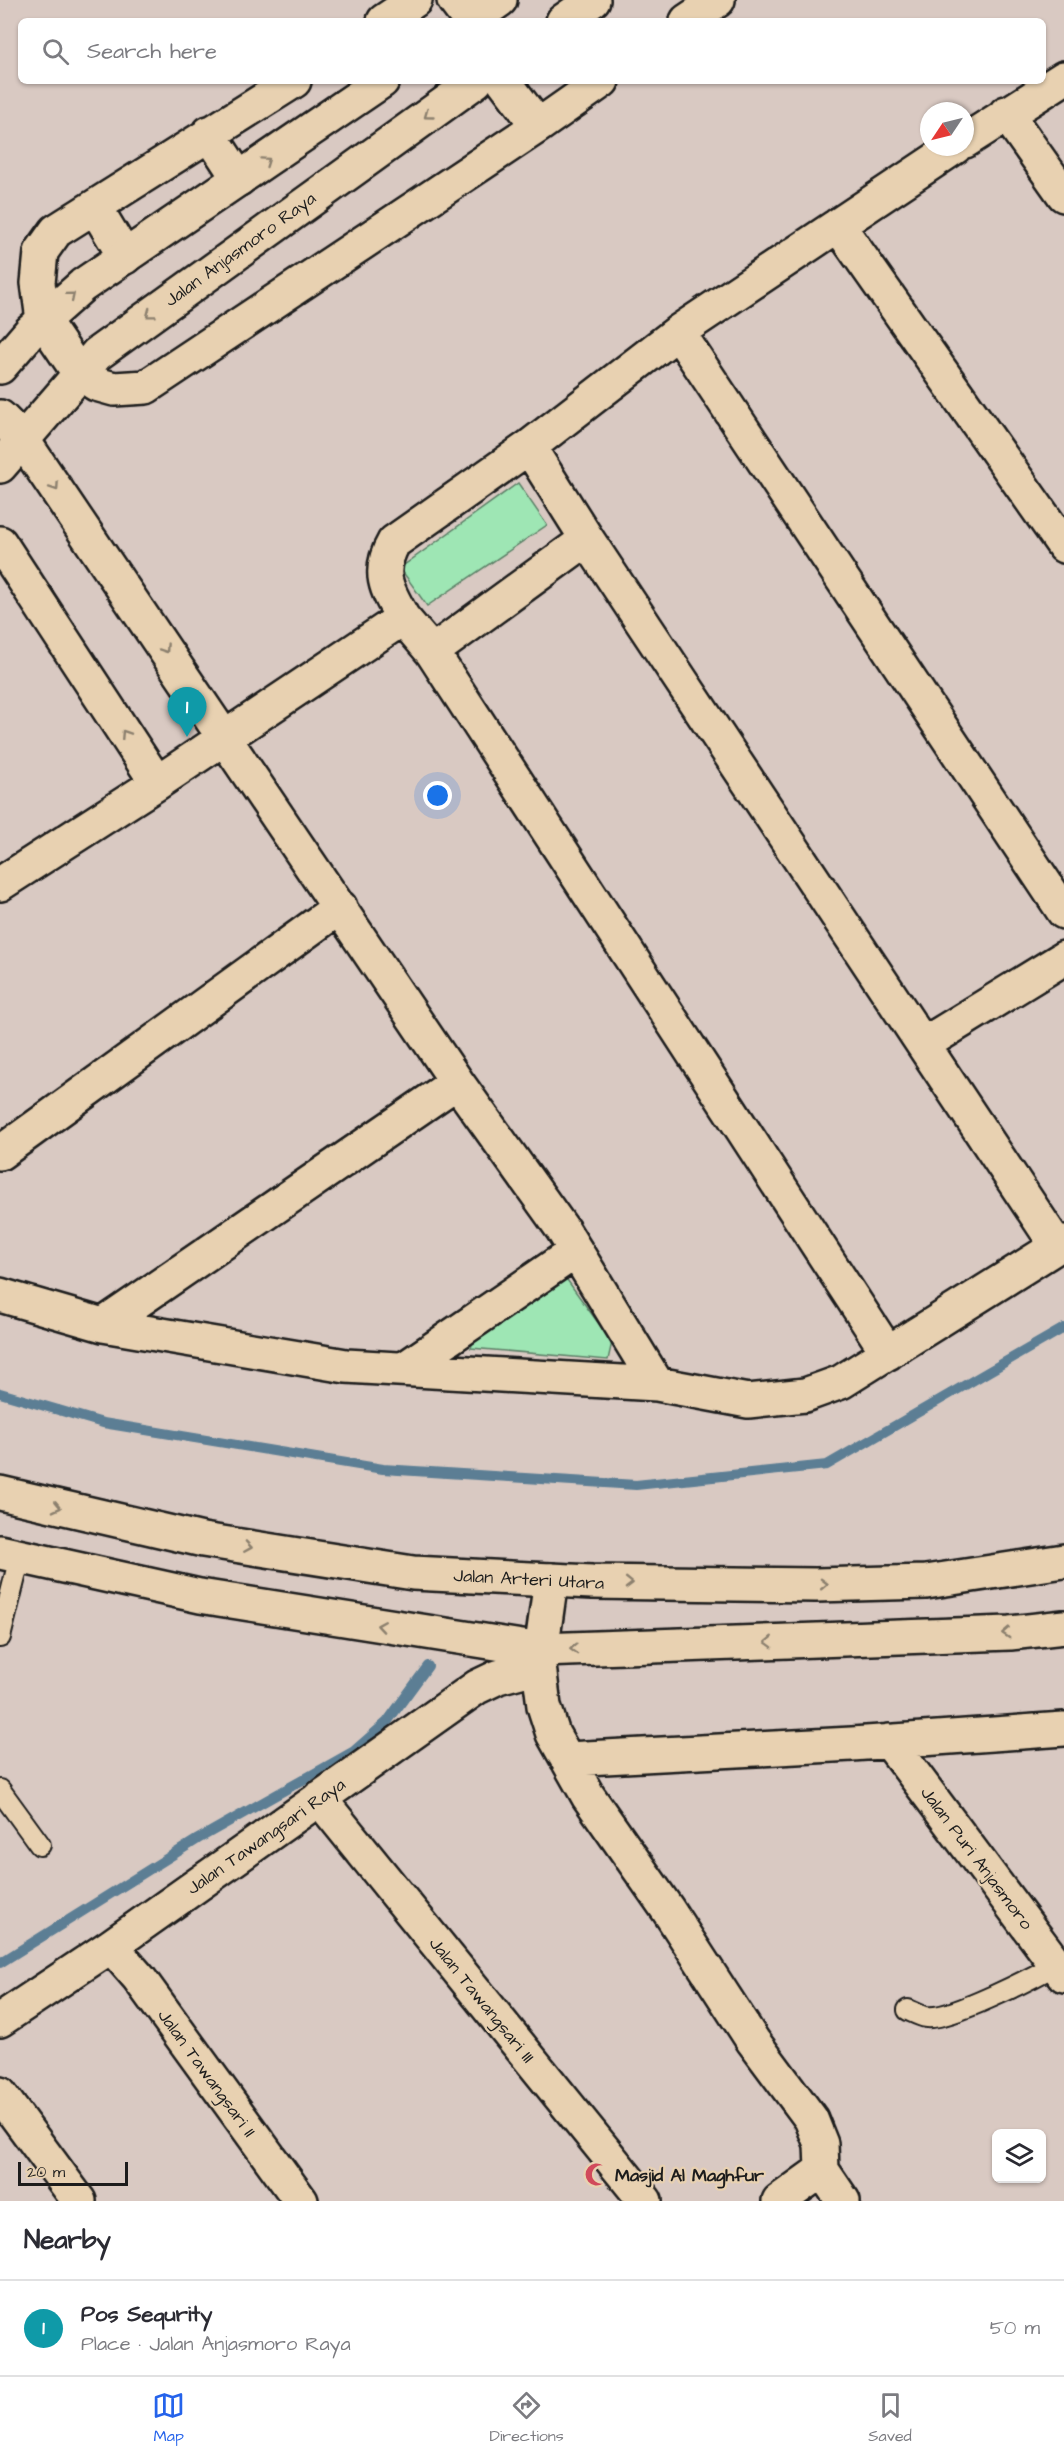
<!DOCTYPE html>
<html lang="en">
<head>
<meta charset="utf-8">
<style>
	:root { --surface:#fff; --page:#f2f2f3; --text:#2b2b33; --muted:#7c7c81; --line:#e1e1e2; --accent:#2563eb }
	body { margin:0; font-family:"Architects Daughter",sans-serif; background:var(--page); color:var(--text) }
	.controls { position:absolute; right:18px; bottom:18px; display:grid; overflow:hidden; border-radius:9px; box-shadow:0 2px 4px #0004 }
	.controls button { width:54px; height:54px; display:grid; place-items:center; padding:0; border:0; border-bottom:2px solid var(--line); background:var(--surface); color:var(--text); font:30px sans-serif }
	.compass { position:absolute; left:920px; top:102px; width:54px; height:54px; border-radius:50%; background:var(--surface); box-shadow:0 2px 4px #0004; rotate:235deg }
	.scale { position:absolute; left:18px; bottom:15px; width:110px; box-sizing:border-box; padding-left:6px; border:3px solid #1c1c1c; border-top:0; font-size:16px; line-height:21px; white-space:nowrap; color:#1c1c1c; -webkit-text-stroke:4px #e8d1b1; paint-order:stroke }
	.you { position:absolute; left:438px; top:796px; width:21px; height:21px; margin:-15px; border:4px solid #fff; border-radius:50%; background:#1a73e8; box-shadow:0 0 0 9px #1a73e833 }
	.badge { display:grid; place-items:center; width:39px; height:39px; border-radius:50%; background:var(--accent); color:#fff; font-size:20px; font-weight:700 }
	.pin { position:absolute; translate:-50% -50px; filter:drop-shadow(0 2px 3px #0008) }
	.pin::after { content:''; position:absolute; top:32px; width:21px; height:18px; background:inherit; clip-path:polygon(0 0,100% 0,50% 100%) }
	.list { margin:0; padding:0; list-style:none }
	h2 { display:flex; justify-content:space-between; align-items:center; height:78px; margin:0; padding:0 24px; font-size:26px }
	h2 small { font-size:20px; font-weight:400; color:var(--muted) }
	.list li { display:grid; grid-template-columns:39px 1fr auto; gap:18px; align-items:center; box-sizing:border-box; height:96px; padding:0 24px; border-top:2px solid var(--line) }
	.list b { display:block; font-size:22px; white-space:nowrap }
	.list p { margin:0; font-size:20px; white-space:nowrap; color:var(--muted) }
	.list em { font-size:20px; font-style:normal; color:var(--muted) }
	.icon { flex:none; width:33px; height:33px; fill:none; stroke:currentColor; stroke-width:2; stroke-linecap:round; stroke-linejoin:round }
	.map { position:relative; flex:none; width:1064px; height:2201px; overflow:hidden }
	.search { position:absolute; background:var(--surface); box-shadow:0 2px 4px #0004; left:18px; right:18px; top:18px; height:66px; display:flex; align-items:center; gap:15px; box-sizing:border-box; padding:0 21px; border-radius:9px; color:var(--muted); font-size:22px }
	.sheet { height:174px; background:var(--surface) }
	nav { display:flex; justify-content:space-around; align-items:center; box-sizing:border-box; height:84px; border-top:2px solid var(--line); background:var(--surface); font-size:16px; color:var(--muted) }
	nav a { display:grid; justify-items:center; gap:3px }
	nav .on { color:var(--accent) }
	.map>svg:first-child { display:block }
</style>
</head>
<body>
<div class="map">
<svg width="1064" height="2201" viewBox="0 0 1064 2201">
	<rect width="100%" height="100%" fill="#d9c9c2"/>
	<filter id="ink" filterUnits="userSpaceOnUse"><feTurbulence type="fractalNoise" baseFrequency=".0167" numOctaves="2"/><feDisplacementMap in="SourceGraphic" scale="12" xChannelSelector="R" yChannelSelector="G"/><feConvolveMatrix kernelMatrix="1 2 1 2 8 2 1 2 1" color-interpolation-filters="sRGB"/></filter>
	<g filter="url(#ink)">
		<path fill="#9ee6b4" stroke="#5d8168" stroke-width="1.5" d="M518,483l29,42 -120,81 -27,-38z
			M565,1277l47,65 -4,18 -137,-12 4,-14z"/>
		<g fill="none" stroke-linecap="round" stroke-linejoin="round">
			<path stroke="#5b7e94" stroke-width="10" d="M0,1393l103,30 280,46 253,16 191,-20 237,-137
				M0,1963l198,-124 156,-88 33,-29 41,-56"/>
			<defs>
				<path id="service" d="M0,1637l20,-80
					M0,1790l40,55
					M908,2010c5,2 12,6 18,7 23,4 108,-40 131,-53"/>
				<path id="minor" d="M454,0l16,21
					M384,21l31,-21
					M687,21l31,-21
					M294,81l-238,150 -15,21 -3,31 5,37 36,53 17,11 18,5 32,-2 392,-261
					M504,81l34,45 64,-45
					M1006,113l58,82
					M209,133l30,46
					M965,141l99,-63
					M95,207l30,50
					M838,225l226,321
					M678,332l386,580
					M0,417l22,22 435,643 106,148 94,154
					M529,447l58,92 470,707
					M0,543l157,240
					M403,618l29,34 456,701
					M432,652l155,-113
					M0,884l157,-101 246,-165c-16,-28 -27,-45 -9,-76l135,-95 149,-115 277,-185
					M924,1044l140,-86
					M0,1153l340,-246
					M0,1295l103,30 243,41 311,18 91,17 57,-6 36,-13 223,-140
					M103,1325l354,-243
					M404,1369l172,-118
					M551,1580l-12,86 5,40 9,28 35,62 80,114 85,131 58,78 10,25 1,26 21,31
					M889,1741l175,234
					M567,1759l285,-15 212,-15
					M319,1798l326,403
					M111,1946l28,32 162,223
					M0,2020l111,-74 366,-259 21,-10 41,-11
					M0,2094l79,107
					M779,2201l43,-31"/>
				<path id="tertiary" d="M470,21l30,-21
					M563,21l30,-21
					M0,367l31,-36 52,-46 299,-204
					M0,466l97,-112 379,-273"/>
				<path id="trunk" d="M0,1493l203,47 210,33 179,9 224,3 110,-3 138,-21
					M0,1552l200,44 341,54 469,-17 54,-6"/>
			</defs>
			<use href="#service" stroke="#1c1c1c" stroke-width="24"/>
			<use href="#minor" stroke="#1c1c1c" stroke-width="38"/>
			<use href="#tertiary" stroke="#1c1c1c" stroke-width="38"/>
			<use href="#trunk" stroke="#1c1c1c" stroke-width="38"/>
			<use href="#service" stroke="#e8d1b1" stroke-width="20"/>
			<use href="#minor" stroke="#e8d1b1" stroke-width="33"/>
			<use href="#tertiary" stroke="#e8d1b1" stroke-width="33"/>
			<use href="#trunk" stroke="#e8d1b1" stroke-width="33"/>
		</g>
		<defs><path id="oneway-chevron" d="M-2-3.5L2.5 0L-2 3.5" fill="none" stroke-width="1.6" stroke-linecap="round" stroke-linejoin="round" transform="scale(1.5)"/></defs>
		<g stroke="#8c806e">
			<use href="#oneway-chevron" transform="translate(428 115) rotate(144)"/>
			<use href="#oneway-chevron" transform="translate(266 161) rotate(-35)"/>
			<use href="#oneway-chevron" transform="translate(71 296) rotate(-40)"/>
			<use href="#oneway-chevron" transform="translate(150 314) rotate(143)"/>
			<use href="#oneway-chevron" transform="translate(55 487) rotate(56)"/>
			<use href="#oneway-chevron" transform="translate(165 649) rotate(56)"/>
			<use href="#oneway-chevron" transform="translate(125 734) rotate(-123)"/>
			<use href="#oneway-chevron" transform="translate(57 1507) rotate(13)"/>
			<use href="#oneway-chevron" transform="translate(248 1547) rotate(9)"/>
			<use href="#oneway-chevron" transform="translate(629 1583) rotate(1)"/>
			<use href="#oneway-chevron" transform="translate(824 1584) rotate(-1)"/>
			<use href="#oneway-chevron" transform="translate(381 1626) rotate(-171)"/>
			<use href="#oneway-chevron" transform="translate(1006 1633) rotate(177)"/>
			<use href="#oneway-chevron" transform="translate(769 1642) rotate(178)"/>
			<use href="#oneway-chevron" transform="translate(574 1649) rotate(178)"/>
		</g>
	</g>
	<defs>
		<symbol id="mosque-bare" viewBox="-9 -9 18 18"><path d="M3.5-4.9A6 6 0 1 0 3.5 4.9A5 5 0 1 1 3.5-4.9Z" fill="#d1495b" stroke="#e8d1b1" stroke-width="2.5" paint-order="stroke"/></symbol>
	</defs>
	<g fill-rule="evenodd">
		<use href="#mosque-bare" x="580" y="2158" width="33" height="33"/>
	</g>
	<g text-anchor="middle" stroke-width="4.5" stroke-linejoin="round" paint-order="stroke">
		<g font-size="18" fill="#1c1c1c" stroke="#e8d1b1">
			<text transform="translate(240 249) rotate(-36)" y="6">Jalan Anjasmoro Raya</text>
			<text transform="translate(529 1579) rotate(3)" y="6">Jalan Arteri Utara</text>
			<text transform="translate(266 1836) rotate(-35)" y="6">Jalan Tawangsari Raya</text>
			<text transform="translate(977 1858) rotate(53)" y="6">Jalan Puri Anjasmoro</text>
			<text transform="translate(482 2000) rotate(51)" y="6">Jalan Tawangsari III</text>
			<text transform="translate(207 2073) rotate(54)" y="6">Jalan Tawangsari II</text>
		</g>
		<g font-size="18" font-weight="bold" fill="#1c1c1c" stroke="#e8d1b1" text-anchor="start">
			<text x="615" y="2181">Masjid Al Maghfur</text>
		</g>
	</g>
</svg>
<div class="controls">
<button><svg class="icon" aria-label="layers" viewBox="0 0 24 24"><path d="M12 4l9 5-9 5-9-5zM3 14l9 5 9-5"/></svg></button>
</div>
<svg class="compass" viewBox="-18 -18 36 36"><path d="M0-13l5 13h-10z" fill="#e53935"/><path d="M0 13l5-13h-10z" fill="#7c7c81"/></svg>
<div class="scale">20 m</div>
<div class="you"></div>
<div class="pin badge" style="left:187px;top:737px;background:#0f9aa8">1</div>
<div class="search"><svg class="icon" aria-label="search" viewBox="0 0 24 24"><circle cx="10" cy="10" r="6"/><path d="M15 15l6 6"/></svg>Search here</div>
</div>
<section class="sheet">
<h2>Nearby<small></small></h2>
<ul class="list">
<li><span class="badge" style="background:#0f9aa8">1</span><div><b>Pos Sequrity</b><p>Place · Jalan Anjasmoro Raya</p></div><em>50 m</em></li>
</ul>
</section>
<nav>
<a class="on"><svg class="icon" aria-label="map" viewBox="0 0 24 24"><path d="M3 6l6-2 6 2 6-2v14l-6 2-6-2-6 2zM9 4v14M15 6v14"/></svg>Map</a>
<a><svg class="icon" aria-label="directions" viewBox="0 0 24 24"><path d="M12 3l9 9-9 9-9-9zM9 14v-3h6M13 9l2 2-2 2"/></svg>Directions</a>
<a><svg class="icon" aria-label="saved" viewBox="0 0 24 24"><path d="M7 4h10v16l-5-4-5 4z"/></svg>Saved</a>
</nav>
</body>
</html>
